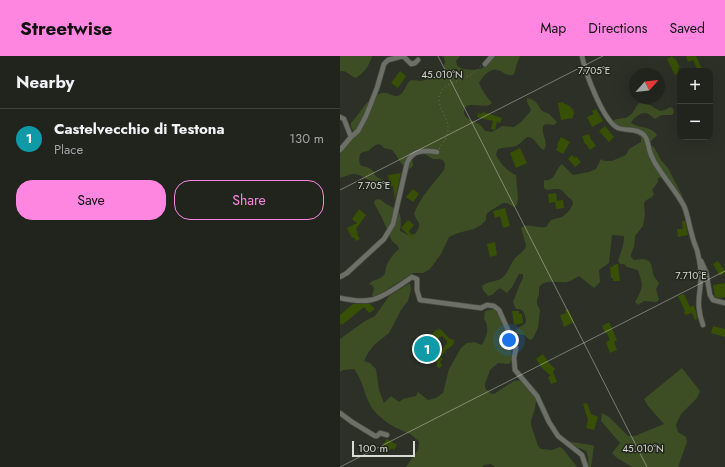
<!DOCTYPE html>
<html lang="en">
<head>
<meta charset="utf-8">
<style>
	:root { --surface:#21241d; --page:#292c26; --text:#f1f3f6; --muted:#a2a4a4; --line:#3e413b; --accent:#fe86e0 }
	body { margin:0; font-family:Jost,sans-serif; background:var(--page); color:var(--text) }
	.controls { position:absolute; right:12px; top:12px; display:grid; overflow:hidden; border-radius:8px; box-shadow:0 4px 16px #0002 }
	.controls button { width:36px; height:36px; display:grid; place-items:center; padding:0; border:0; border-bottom:1px solid var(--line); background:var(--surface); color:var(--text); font:20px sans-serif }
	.compass { position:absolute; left:289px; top:12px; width:36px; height:36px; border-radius:50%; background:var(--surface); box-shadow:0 4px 16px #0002; rotate:63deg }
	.scale { position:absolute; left:12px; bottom:10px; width:63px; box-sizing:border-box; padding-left:4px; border:2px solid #d9dcd6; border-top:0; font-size:11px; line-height:14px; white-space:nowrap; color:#d9dcd6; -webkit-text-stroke:3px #22261d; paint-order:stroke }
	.you { position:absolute; left:169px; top:284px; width:14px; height:14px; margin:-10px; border:3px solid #fff; border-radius:50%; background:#1a73e8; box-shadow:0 0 0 6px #1a73e833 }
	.badge { display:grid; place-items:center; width:26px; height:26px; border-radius:50%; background:var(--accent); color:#fff; font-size:13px; font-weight:700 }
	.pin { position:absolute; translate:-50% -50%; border:2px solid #fff; box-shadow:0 1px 4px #0006 }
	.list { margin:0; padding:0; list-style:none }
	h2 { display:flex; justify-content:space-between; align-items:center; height:52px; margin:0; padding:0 16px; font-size:17px }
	h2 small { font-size:13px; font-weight:400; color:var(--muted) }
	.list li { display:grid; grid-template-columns:26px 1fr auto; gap:12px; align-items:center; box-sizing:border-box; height:60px; padding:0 16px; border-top:1px solid var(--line) }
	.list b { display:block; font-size:15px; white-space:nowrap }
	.list p { margin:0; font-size:13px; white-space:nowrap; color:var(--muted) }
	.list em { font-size:13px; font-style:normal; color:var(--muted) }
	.actions { display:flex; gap:8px; padding:12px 16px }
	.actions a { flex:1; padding:9px 0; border:1px solid var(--accent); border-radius:16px; text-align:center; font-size:14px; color:var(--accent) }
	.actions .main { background:var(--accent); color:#111 }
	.map { position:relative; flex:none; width:385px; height:411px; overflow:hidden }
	header { display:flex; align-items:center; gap:24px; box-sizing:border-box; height:56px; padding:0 20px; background:var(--accent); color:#111 }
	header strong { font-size:19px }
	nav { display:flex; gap:22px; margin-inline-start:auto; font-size:14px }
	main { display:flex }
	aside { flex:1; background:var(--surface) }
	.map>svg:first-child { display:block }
</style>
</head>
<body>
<header>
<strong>Streetwise</strong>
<nav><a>Map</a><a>Directions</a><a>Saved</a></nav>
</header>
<main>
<aside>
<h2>Nearby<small></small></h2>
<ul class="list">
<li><span class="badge" style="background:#0f9aa8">1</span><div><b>Castelvecchio di Testona</b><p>Place</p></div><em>130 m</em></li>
</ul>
<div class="actions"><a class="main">Save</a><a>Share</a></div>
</aside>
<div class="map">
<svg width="385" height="411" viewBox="0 0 385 411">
	<rect width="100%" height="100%" fill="#2c3027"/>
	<path fill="#3d4e24" d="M0,0h32c-3,10 -7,16 -16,22 -6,-2 -9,-8 -16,-7z
		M101,0h19l-4,5c1,3 0,4 3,6 4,3 19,4 23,1 5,-3 6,-8 7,-12h31c-1,3 -2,5 -3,8 -2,4 -1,8 -4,11 -9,1 -9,-4 -16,-5 -7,-2 -15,7 -18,13 3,8 8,14 13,20 -8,8 -27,-5 -28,9 0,7 10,9 15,12 2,1 4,4 6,7l7,1 10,-6 12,1 7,-5 8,-9 2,-3 -4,-8v-4l4,1 5,3 6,9 7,3 8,8 -3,3 -8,-1 -3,2c-2,9 6,16 1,24 -7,-3 -9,-14 -17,-13 -4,3 -7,7 -11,9 -6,2 -12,1 -18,3l-2,5c1,6 13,19 20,21l2,23 -1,7 -3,2 -7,-4h-4l-16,10 -1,3v4l-5,5 -7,4 -16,4 -9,4 -8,17 -11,15 -7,4h-10l-38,24 -3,-1 2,-7 -1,-3 -4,-2c4,-5 10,-4 14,-8 3,-2 2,-5 3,-8 1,-6 8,-15 13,-19l-1,-3 -6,-5 -10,-23 -8,-15 1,-3c5,-2 6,0 11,4 3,2 8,3 11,6 5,5 4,15 3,21l8,4 7,-1c8,-11 3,-10 -1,-20 6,-17 20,-31 30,-44l1,-5 -1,-4 -4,-2h-7l-12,-7 -9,6 1,7 -2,3 -4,1 -7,-7 -4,-7 -4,-5 -8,-2 -3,-3 -3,-1 -4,2 -6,5 -5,1 -3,2c-3,17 4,9 12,16 3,2 1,2 3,5 2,3 6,4 9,5v4l-3,2c-10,-2 -17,-12 -28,-12 -4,0 -8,3 -13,4v-24l13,-17 2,-3 -4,-7v-4c10,-10 16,-26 31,-30 7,-2 12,6 18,2 5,-4 6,-11 11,-15l11,1 3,-2 8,-2 11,-4v-7l1,-4 -1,-5z
		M299,47l11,2 10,6 7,-2 3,-2 3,1 1,4 -2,3h-11l-6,4c-3,-2 -6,-6 -10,-6 -5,0 -12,5 -14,10 9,6 19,2 26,12l-8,8 2,3 3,1 7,13 7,8 15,29 -2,4 -4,-2 -15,-22 -4,1v4l-6,8 2,4 -2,3 -7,4 -1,3 1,11 -2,11 -8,10 -1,11 -3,7v3l3,3c8,-1 17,-3 18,8 1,3 0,3 1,6 1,3 4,6 6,9l-3,6 3,11 -3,2 -12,-1 -6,4 -3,-3c9,-17 8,-15 3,-32l-11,-3 -3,-3h-4l-2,-3c3,-10 6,-15 6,-25l-12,-1 -3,28 -10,7 1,12 -6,6 -15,-12c-4,2 -8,5 -12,6 -10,1 -22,-3 -28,5v7l-2,6v4l3,6 -2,18 -5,10 -3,2 -6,-5 -7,-1 -2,-3c9,-9 15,-4 8,-20l-3,-2h-4l-3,-7 7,-18 3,-6v-4h-4l-7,13 -5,6 -7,-5 -3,2 -5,5 -4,1 -5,-6 -1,-4c6,-5 14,-4 20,-8 7,-5 8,-15 14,-21 3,-3 9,-6 10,-11 0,-2 -4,-14 -5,-18 7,-6 16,1 25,-1l5,-7 11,-3 7,-6 4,-7 -1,-4c-13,-9 -5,-13 -25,-10l-3,-2v-8c12,2 11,-11 18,-16l11,11 16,-3 7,-3 5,-10 3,2h8l14,-6 3,-6 12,-7v-5l-6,-4 -6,-5 -7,-1 -7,-2 -2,-4c5,-4 11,-1 16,-5 5,-3 6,-9 10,-13z
		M70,227l1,7 -3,11 -7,9 -12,23 -15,12 -6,8 -4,8 6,2 6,6 3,21 5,13 7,-7 8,6 4,-3 13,-3 2,-4 10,8 8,-2 7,-5 6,-24 12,-21 6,-5 7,-1 8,3c5,-9 8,-18 2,-26l1,-8 9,-2 5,6 12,28 1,3 -1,15 -2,3 -11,-1 -8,7 -5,14v4l5,5 4,1 20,-13 7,-1 14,17 1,4 -1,7 -4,13v4l7,21 3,3 11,1 8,-3 3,2 14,18h-82l-4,-3 -7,1 -2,2h-76l12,-17 1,-8c-8,-9 -10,-8 -20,-13 -8,-3 -17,-10 -23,-16 -12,-13 -11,-30 -22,-44l-11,1 -3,2v-33l25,-18 10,-5 14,-20z
		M342,312l18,23 -3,7 -16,16 -5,11 2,7 8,5 1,5 -9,25h-46l-15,-9 -5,-5 8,-10 -19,-22 1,-8 7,4 19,19h7l29,-12 -16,-18 -4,-7z
		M229,385c8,3 17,2 25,5l-3,21h-3c2,-23 -6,-14 -19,-25z"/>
	<path fill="#385005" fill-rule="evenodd" d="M332,0l2,3 1,-1 5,9 -2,1 1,5 -4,2 -8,-16z
		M346,0h10l7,15h-5l-5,-11 -5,2z
		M60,15l6,5 -8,12 -7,-5z
		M224,46v2h2l5,3v2l2,-1 1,7h-1v3l-12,2 -3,-17z
		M256,53l7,12 -11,6 -5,-10 7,-3 -2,-3z
		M143,56l19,6 -2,5 -3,-1 -2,8 -4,-1 2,-8 -16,-4 1,-4 4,1z
		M265,70l9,11 -5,5 -10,-11z
		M249,78l2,6h1l4,6 -6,4 -4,-6h-1l-3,-8z
		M221,81l9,5 -7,12 -7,-4 2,-4 -1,-1z
		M180,92l7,15 -11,5 -6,-15z
		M232,99l3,3 1,-2 5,6 -6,5 -7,-8z
		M61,117l-6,27 -2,-14h-3l-2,-11z
		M73,133l6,5 -6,8 -7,-5z
		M216,137l1,8 6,-1 1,8 -8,1 -1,-7 -6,1 -1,-9z
		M165,152l5,18 -7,2 -3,-12 -5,2 -2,-7z
		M19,153l7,6 -10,14 2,4 -1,1 3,5 -4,2 -2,-4 -2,1 -5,-10 10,-5 -5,-4z
		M68,164l6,5 -5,6 5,7 -1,1 -12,-11z
		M342,165h3l3,14 -10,2 -1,-8h6z
		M155,186l2,13 -7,2 -3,-13z
		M378,205l7,10v2l-5,3 -7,-12z
		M278,208l2,17h-7v-3h-2l-1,-11h3v-2z
		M385,227v14l-5,1 -5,-1 -2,-12z
		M344,238l6,13 3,-2 3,6 1,8 -2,1 -3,-7 -7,2 -1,-3 1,-1 -7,-15z
		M13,248h17l5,5 -6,4 -5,-6 -22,18 -2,-2v-8z
		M228,253l6,13 -10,5 -4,-12 6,-2 -1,-3z
		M172,255h7v3h3l1,9 -9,2z
		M269,266l8,18 -3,2 3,8 -7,3 -4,-11 4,-2 -3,-7h-2l-3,-7z
		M373,270l12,3v8l-14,-4z
		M100,273l10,10 4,1v2l-1,3 -4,3h-1l-7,9 2,2 -3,3 2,3 -1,2 -2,1 -2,-2 -1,-5 -15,-14 6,-6 -1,-1 10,-10zM102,280l5,5v2l-9,11 -7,-5 8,-11z
		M203,298l5,8 7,7 -2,3 4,10 -6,2 -3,-7 3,-1 -9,-8 -6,-9z
		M247,347l4,11 7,3 -4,13 -8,-2 2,-8 -5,-16z
		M47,383l10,6 -3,5 -2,-2 -2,2 -4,-2 1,-2 -4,-2z"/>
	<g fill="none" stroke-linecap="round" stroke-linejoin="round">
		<defs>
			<path id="minor" d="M242,0c3,16 21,65 36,72 8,3 20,0 26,7 4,4 4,11 6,17 1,3 3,7 5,11 9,15 21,28 29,43 4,9 5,20 8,29 1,5 3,10 5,15 2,8 4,18 4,27 0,4 -1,8 -1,12 -2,13 -2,23 3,36
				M145,8l7,-8
				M0,61l4,2 7,18 -11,13
				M11,81l7,-6 8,-15 11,-28 7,-24 4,-4 15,-4 8,8 4,-1 3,-3
				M361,205l5,11 4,23 3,5 12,3
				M0,221l7,-4 37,-34 9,-15 14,-61c5,-13 17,-13 30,-11
				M0,242c9,2 22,4 31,2 12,-2 31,-16 41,-23l5,2v11l3,10 61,8 6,-3 7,1 5,4 17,38 -2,10 1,12 22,26 12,26 9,14 24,19 4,12
				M0,357l12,9 23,14h2l3,-3 7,2"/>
		</defs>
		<use href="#minor" stroke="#474b43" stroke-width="6"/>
		<path stroke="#6b6e66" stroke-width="1" stroke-dasharray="1 3" stroke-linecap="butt" d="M99,93c4,-6 9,-12 9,-20 1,-14 -17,-27 -5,-40 7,-7 17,-8 25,-13 5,-2 9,-6 13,-10"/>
		<use href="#minor" stroke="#6c7066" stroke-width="4.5"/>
	</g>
	<path fill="none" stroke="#d9dcd6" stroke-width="1" stroke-opacity="0.45" d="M98,0l209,411M0,134l263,-134M0,411l385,-196"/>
	<g font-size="10" text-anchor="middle" fill="#d9dcd6" stroke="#22261d" stroke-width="3" stroke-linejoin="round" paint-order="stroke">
		<text x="254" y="18">7.705°E</text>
		<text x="102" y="22">45.010°N</text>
		<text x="34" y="133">7.705°E</text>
		<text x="351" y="223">7.710°E</text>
		<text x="303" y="396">45.010°N</text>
	</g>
</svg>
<div class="controls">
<button>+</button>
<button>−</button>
</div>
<svg class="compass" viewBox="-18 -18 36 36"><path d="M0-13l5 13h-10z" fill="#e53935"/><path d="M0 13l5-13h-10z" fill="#a2a4a4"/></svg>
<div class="scale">100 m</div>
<div class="you"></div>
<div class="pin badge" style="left:87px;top:293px;background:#0f9aa8">1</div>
</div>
</main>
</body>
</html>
